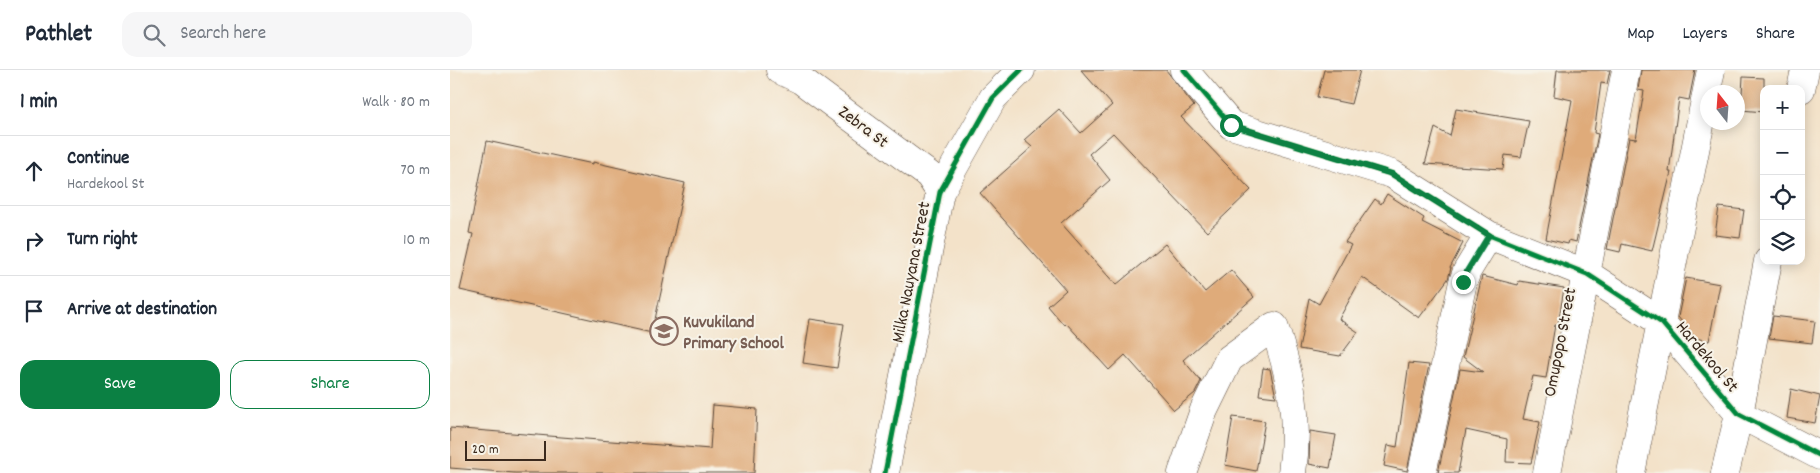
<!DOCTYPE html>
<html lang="en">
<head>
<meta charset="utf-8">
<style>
	:root { --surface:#fff; --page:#f6f6f7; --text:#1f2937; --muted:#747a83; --line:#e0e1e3; --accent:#0b8043 }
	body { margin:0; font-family:Dekko,sans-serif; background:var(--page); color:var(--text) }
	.controls { position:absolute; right:15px; top:15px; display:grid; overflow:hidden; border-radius:10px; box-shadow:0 2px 12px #0003 }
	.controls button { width:45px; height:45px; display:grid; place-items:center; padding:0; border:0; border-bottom:1px solid var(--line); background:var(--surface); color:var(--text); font:25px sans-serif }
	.compass { position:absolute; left:1250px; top:15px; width:45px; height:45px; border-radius:50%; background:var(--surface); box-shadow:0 2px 12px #0003; rotate:343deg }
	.scale { position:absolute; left:15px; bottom:12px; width:81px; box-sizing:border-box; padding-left:5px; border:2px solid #3b2a1e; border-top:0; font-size:14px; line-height:18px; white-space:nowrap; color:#3b2a1e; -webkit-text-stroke:4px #f7f3e8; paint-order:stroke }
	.stop { position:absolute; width:15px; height:15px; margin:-11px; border:4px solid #0b8043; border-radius:50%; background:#fff }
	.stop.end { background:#0b8043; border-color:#fff; box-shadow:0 1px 5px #0008 }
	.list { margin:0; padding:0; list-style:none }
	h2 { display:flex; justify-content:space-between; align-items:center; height:65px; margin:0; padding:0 20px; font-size:21px }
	h2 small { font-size:16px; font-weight:400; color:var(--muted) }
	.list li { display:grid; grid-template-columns:32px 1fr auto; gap:15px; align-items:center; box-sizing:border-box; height:70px; padding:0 20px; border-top:1px solid var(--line) }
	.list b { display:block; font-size:19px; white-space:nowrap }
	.list p { margin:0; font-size:16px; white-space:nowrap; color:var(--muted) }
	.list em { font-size:16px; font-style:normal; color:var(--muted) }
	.actions { display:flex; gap:10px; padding:15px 20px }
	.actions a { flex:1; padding:11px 0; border:1px solid var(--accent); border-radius:15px; text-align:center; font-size:18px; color:var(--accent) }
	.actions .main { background:var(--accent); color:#fff }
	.icon { flex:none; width:28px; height:28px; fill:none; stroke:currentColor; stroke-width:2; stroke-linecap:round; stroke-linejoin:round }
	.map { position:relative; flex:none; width:1370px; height:403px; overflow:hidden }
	header { display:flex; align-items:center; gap:30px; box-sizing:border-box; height:70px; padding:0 25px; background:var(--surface); border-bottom:1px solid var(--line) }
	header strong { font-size:24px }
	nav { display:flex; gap:28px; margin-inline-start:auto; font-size:18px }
	.search { width:350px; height:45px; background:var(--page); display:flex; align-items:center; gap:12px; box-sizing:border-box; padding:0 18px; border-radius:15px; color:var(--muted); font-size:19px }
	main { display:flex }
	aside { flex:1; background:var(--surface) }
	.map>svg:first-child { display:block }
</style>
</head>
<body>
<header>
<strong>Pathlet</strong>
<div class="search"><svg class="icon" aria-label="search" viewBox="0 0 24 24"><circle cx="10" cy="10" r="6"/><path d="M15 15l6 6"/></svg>Search here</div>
<nav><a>Map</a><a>Layers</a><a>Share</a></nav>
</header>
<main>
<aside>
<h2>1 min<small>Walk · 80 m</small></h2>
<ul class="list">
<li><svg class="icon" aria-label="ahead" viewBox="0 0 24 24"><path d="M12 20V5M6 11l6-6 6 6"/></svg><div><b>Continue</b><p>Hardekool St</p></div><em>70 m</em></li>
<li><svg class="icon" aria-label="right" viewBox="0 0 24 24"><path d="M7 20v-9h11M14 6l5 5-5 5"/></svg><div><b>Turn right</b></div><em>10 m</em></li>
<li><svg class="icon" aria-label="arrive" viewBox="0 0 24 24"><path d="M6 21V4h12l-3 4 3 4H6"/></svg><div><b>Arrive at destination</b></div></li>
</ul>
<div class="actions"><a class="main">Save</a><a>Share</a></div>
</aside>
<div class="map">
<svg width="1370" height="403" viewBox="0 0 1370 403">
	<rect width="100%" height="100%" fill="#f7f3e8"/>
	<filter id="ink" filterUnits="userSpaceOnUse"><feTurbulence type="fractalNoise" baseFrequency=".02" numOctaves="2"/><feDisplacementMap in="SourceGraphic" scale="10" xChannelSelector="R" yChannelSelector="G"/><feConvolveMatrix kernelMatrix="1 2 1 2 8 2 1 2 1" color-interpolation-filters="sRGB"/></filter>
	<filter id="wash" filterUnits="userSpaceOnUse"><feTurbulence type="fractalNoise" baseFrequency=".0096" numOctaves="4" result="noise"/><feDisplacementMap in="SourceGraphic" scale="20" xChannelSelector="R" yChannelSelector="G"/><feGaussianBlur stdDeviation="1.12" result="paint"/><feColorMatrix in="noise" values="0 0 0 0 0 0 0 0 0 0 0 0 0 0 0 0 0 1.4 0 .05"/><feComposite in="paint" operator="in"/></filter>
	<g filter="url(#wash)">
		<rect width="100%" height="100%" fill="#f3e2c9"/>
		<g id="blocks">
			<path fill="#dfab7a" d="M631,0h85l28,36 -13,11 70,73 -44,42 -94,-99 -24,21 21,26 -49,43 55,62 49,-41 40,48 26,-22 23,27 -71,63 18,21 -6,12 -21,17 -49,-55 -16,15 -43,-47 -2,2 -16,-19 18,-16 -86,-97 52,-46 -8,-7 35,-31 22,24 31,-28z
				M874,0h36l-9,34 -34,-7z
				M1107,0h53l-3,14 -6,-1 -7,50 4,1 -22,108 -7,-2 -1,4 -22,-5 26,-139 -18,-4z
				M1191,0h54l-6,30 -10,-2 -10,74h2l-19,79 -30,-7 -2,8 -13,-3 22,-111 7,1 8,-48 -6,-1z
				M1293,7l21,1v34l-23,-2z
				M1006,39l73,12 -8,36 -16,-2 -2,14 -78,-5 10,-36 15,8z
				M37,71l106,23v-2l92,21 -33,150 -192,-43 13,-56 -4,-1z
				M937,124l37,24 -2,4 41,21 -13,25h1l-3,11 -29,39 -57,-41 -23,42 19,13 -18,24 -41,-7 10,-51 10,6 32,-59 -6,-3 30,-43 6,5z
				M1269,137l25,3 -4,28 -25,-3z
				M1032,206l36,9 1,-4 45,7 -6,37h-3l-9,53 -13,-2 -10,43 17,3 -9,41 -25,-1 1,-23 -41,-9 -8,43h-20l22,-104 23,3 -20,-15z
				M1236,208l34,6 -11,57 -14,-3 -17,-21z
				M1323,246l42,5 -3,22 -43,-5z
				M360,249l34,5 -7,44 -34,-5z
				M959,293l20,2 -22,106 -23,-5 4,-21 9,2z
				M813,298l7,1 6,28 -17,-2z
				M1341,319l29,7 -5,27 -28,-5z
				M263,335l44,4 -3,64h-239l-65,-5v-40l260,21z
				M783,347l32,4 -9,50 -31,-6z
				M860,361l26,4 -6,33 -21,-4z"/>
		</g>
	</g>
	<g filter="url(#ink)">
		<use href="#blocks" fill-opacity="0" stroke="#574638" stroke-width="1"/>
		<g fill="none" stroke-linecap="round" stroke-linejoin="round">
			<defs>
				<path id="street" d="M330,0l21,10 128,95 11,17
					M734,0l47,55 161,49 97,61 98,39 75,49 77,91 81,42
					M1351,19l4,-19
					M435,403l55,-281 53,-94 28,-28
					M732,403l22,-63 25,-51 45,-33c17,51 26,92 18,147
					M972,403l41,-191 4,-11 22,-36
					M1097,403l79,-403
					M1181,403l80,-403
					M1275,403l14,-59 29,-153"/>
			</defs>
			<use href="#street" stroke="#574638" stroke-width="29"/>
			<use href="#street" stroke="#fff" stroke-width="28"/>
			<defs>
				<path id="cycleway" d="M734,0l47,55 161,49 97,61 98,39 75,49 77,91 81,42
					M435,403l55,-281 53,-94 28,-28"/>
			</defs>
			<use href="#cycleway" stroke="#f7f3e8" stroke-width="8"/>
			<use href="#cycleway" stroke="#00873e" stroke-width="5"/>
		</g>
	</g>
	<g fill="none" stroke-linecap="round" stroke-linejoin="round" filter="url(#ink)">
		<path stroke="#0b8043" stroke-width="6" d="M781,55l161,49 97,61 -22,36 -4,11"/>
	</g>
	<defs>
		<symbol id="school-ring" viewBox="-11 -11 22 22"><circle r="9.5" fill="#f7f3e8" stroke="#8d6e63" stroke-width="1.5"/><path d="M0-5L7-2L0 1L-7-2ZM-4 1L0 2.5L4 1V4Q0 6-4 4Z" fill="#8d6e63"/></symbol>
	</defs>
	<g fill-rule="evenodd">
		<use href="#school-ring" x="198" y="245" width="32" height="32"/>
	</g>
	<g text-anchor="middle" stroke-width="4" stroke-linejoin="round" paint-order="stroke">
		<g font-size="18" fill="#3b2a1e" stroke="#f7f3e8">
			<text transform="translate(414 56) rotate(37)" y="6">Zebra St</text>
			<text transform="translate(460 202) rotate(-79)" y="6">Milka Nauyana Street</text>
			<text transform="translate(1109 272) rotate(-79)" y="6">Omupopo Street</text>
			<text transform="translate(1258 286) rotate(50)" y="6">Hardekool St</text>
		</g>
		<g font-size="18" font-weight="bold" fill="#785e54" stroke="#f7f3e8" text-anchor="start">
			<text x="233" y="257">Kuvukiland<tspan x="233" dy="21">Primary School</tspan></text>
		</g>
	</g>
</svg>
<div class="controls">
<button>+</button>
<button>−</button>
<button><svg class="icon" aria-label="locate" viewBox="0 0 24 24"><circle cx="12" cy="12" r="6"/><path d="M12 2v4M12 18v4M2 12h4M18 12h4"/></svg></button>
<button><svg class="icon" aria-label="layers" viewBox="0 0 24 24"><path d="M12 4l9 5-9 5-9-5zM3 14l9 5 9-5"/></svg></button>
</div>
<svg class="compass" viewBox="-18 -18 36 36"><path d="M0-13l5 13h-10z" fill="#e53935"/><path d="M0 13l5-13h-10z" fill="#747a83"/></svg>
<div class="scale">20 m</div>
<div class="stop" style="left:781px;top:55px"></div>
<div class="stop end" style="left:1013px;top:212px"></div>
</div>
</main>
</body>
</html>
